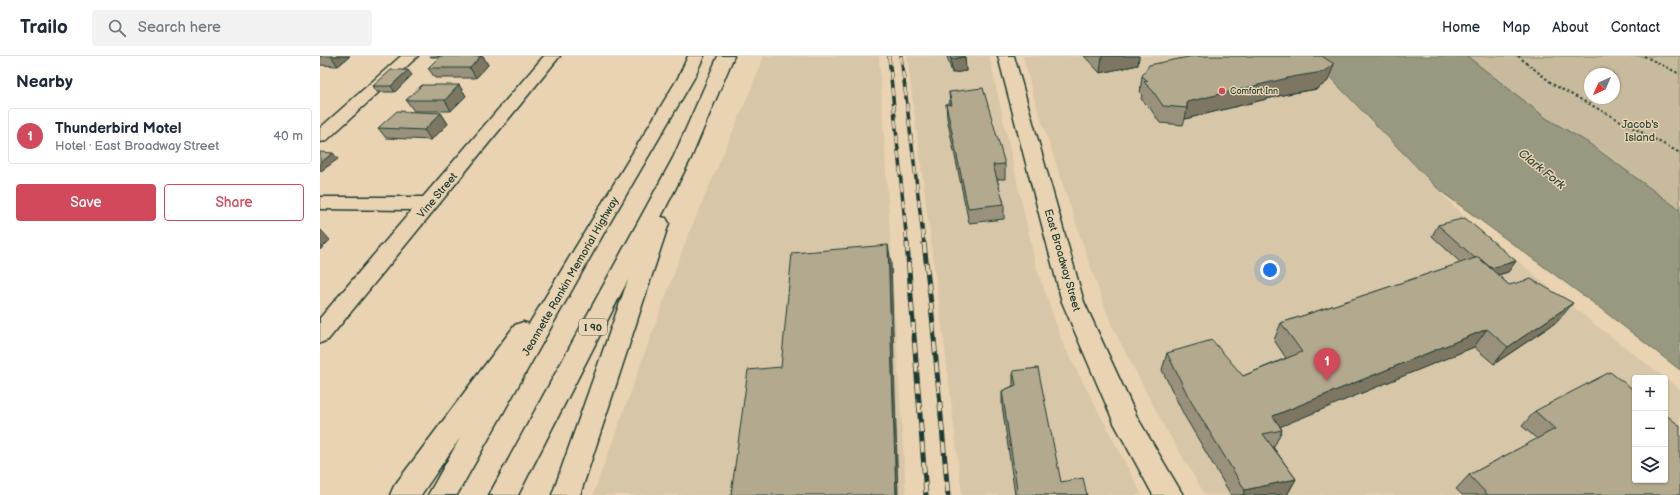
<!DOCTYPE html>
<html lang="en">
<head>
<meta charset="utf-8">
<style>
	:root { --surface:#fff; --page:#f2f2f3; --text:#1f2937; --muted:#747a83; --line:#e0e1e3; --accent:#d1495b }
	body { margin:0; font-family:"Balsamiq Sans",sans-serif; background:var(--page); color:var(--text) }
	.controls { position:absolute; right:12px; bottom:12px; display:grid; overflow:hidden; border-radius:4px; box-shadow:0 1px 3px #0004 }
	.controls button { width:36px; height:36px; display:grid; place-items:center; padding:0; border:0; border-bottom:1px solid var(--line); background:var(--surface); color:var(--text); font:20px sans-serif }
	.compass { position:absolute; left:1264px; top:12px; width:36px; height:36px; border-radius:50%; background:var(--surface); box-shadow:0 1px 3px #0004; rotate:225deg }
	.you { position:absolute; left:950px; top:214px; width:14px; height:14px; margin:-10px; border:3px solid #fff; border-radius:50%; background:#1a73e8; box-shadow:0 0 0 6px #1a73e833 }
	.badge { display:grid; place-items:center; width:26px; height:26px; border-radius:50%; background:var(--accent); color:#fff; font-size:13px; font-weight:700 }
	.pin { position:absolute; translate:-50% -33px; filter:drop-shadow(0 1px 2px #0008) }
	.pin::after { content:''; position:absolute; top:21px; width:14px; height:12px; background:inherit; clip-path:polygon(0 0,100% 0,50% 100%) }
	.list { margin:0; padding:0; list-style:none }
	h2 { display:flex; justify-content:space-between; align-items:center; height:52px; margin:0; padding:0 16px; font-size:17px }
	h2 small { font-size:13px; font-weight:400; color:var(--muted) }
	.list li { display:grid; grid-template-columns:26px 1fr auto; gap:12px; align-items:center; box-sizing:border-box; height:56px; margin:0 8px 8px; padding:0 8px; border:1px solid var(--line); border-radius:4px }
	.list b { display:block; font-size:15px; white-space:nowrap }
	.list p { margin:0; font-size:13px; white-space:nowrap; color:var(--muted) }
	.list em { font-size:13px; font-style:normal; color:var(--muted) }
	.actions { display:flex; gap:8px; padding:12px 16px }
	.actions a { flex:1; padding:9px 0; border:1px solid var(--accent); border-radius:4px; text-align:center; font-size:14px; color:var(--accent) }
	.actions .main { background:var(--accent); color:#fff }
	.icon { flex:none; width:22px; height:22px; fill:none; stroke:currentColor; stroke-width:2; stroke-linecap:round; stroke-linejoin:round }
	.map { position:relative; flex:none; width:1360px; height:439px; overflow:hidden }
	header { display:flex; align-items:center; gap:24px; box-sizing:border-box; height:56px; padding:0 20px; background:var(--surface); border-bottom:1px solid var(--line) }
	header strong { font-size:19px }
	nav { display:flex; gap:22px; margin-inline-start:auto; font-size:14px }
	.search { width:280px; height:36px; background:var(--page); display:flex; align-items:center; gap:10px; box-sizing:border-box; padding:0 14px; border-radius:4px; color:var(--muted); font-size:15px }
	main { display:flex }
	aside { flex:1; background:var(--surface) }
	.map>svg:first-child { display:block }
</style>
</head>
<body>
<header>
<strong>Trailo</strong>
<div class="search"><svg class="icon" aria-label="search" viewBox="0 0 24 24"><circle cx="10" cy="10" r="6"/><path d="M15 15l6 6"/></svg>Search here</div>
<nav><a>Home</a><a>Map</a><a>About</a><a>Contact</a></nav>
</header>
<main>
<aside>
<h2>Nearby<small></small></h2>
<ul class="list">
<li><span class="badge">1</span><div><b>Thunderbird Motel</b><p>Hotel · East Broadway Street</p></div><em>40 m</em></li>
</ul>
<div class="actions"><a class="main">Save</a><a>Share</a></div>
</aside>
<div class="map">
<svg width="1360" height="439" viewBox="0 0 1360 439">
	<rect width="100%" height="100%" fill="#e9d3b2"/>
	<filter id="ink" filterUnits="userSpaceOnUse"><feTurbulence type="fractalNoise" baseFrequency=".025" numOctaves="2"/><feDisplacementMap in="SourceGraphic" scale="8" xChannelSelector="R" yChannelSelector="G"/><feConvolveMatrix kernelMatrix="1 2 1 2 8 2 1 2 1" color-interpolation-filters="sRGB"/></filter>
	<g filter="url(#ink)">
		<path fill="#d8c6a8" fill-rule="evenodd" d="M444,0h115l27,439h-313l94,-257 67,-156z
			M587,0h82l47,210 27,78 79,151h-180l-16,-138z
			M703,0h286l155,161 129,106 87,66v106h-475l-41,-69 -53,-102 -18,-50 -60,-179zM1315,322h30v102h-30z"/>
		<path fill="#c8ba9d" stroke="#747c68" fill-rule="evenodd" d="M1147,0h213v154l-93,-68 -41,-24zM1270,18h24v24h-24z"/>
		<path fill="#999880" stroke="#687462" d="M989,0h158l79,62 41,24 93,68v160l-88,-68 -153,-112z"/>
		<g fill="none" stroke-linecap="round" stroke-linejoin="round">
			<defs>
				<path id="minor" d="M81,0h17l-92,85 -6,1v-14z
					M224,0h16l-232,284 -8,3v-25l92,-108 -92,-1v-12h103z"/>
				<path id="major" d="M678,0h16l70,246 53,115 46,78h-30l-39,-72 -52,-121z"/>
				<path id="highway" d="M368,0h16l-10,22 -89,153 -148,264h-29l32,-57 -39,57h-31l4,-9 121,-161 8,-3 6,2 149,-246z
					M398,0h16l-43,102 -30,59 5,1 3,5 -89,272h-28l76,-215 -110,215h-29l184,-337z"/>
			</defs>
			<use href="#minor" stroke="#1f3d34" stroke-width="3"/>
			<use href="#major" stroke="#1f3d34" stroke-width="3"/>
			<use href="#highway" stroke="#1f3d34" stroke-width="3"/>
			<path stroke="#1f3d34" stroke-width="2" stroke-dasharray="2.5 2.5" stroke-linecap="butt" d="M1198,0l36,29 126,68
				M1324,0l36,18"/>
			<use href="#minor" fill="#e9d3b2" fill-rule="evenodd"/>
			<use href="#major" fill="#e9d3b2" fill-rule="evenodd"/>
			<use href="#highway" fill="#e9d3b2" fill-rule="evenodd"/>
			<defs>
				<path id="rail-far1" d="M569,0l18,188
					M581,0l23,188"/>
				<path id="rail" d="M587,187l19,252
					M604,187l7,61 17,191"/>
			</defs>
			<use href="#rail-far1" stroke="#1f3d34" stroke-width="3.5"/>
			<use href="#rail" stroke="#1f3d34" stroke-width="5"/>
			<use href="#rail-far1" stroke="#e9d3b2" stroke-width="2.5" stroke-dasharray="8" stroke-linecap="butt"/>
			<use href="#rail" stroke="#e9d3b2" stroke-width="3.5" stroke-dasharray="10" stroke-linecap="butt"/>
		</g>
		<path fill="#99917b" stroke="#1f3d34" d="M0,0h30l-12,10 -18,-1z
			M110,0h53l5,9 -12,13h-41l-7,-10 11,-11h-8z
			M627,0h18l1,15 -14,2z
			M764,0h55l-1,9 -38,8z
			M92,19l-17,17h-18l-4,-6z
			M822,20l186,5 -11,8 -30,5 -102,25 -2,6 -23,-2 -10,-15 -9,-9 1,-4 -2,-2z
			M139,29l7,11 -15,15h-37l-8,-11z
			M629,36l56,72v15h-8l7,25v15l-35,4 -22,-105 -1,-14h4z
			M121,57l7,11 -17,16 -45,-2 -8,-10z
			M1118,169l78,36 -8,11 -10,3 11,10 49,36 -64,43 -20,-17 -194,79 2,4 -8,17h-1l23,32 -9,16h-56l-47,-80 -22,-45 5,-17 76,23 43,-18 -12,-18 7,-17 180,-60 -29,-27z
			M693,315l48,111 26,13h-72l-13,-90v-14l11,-5z
			M1215,355l145,84h-218l-6,-6 13,-14 68,-36 -15,-13z"/>
		<path fill="#7d7664" stroke="#1f3d34" d="M11,0h19l-12,10z
			M161,0h2l5,9 -12,13 -6,-10z
			M782,0h37l-1,9 -38,8z
			M645,1l1,14 -14,2 -1,-14z
			M1014,8l-6,17 -11,8 -30,5 -102,25 2,-11v-6z
			M88,14l4,5 -17,17 -4,-6z
			M139,29l7,11 -15,15 -6,-11z
			M121,57l7,11 -17,16 -7,-10z
			M13,97l5,6 -18,13v-9z
			M0,173l10,11 -10,10z
			M568,189l3,17 7,233h-2z
			M1196,205l-8,11 -27,8 7,-11z
			M1253,247l-15,18 -64,43 14,-17z
			M1167,273l-13,18 -209,86 8,-17z
			M976,423l-9,16h-44l2,-5z"/>
		<path fill="#b2a98f" stroke="#1f3d34" d="M120,0h41l-11,12h-42z
			M630,0h15v1l-14,2z
			M873,0h129l12,8 -11,8 -31,5 -105,25v6l-24,-2 -10,-15 -9,-9 4,-1 -6,-5 7,-11z
			M71,14h17l-17,16h-18z
			M102,29h37l-14,15h-39z
			M663,32l22,76 -12,1 11,39 -36,4 -22,-104 6,1 -3,-13z
			M77,55l44,2 -17,17 -46,-2z
			M0,96l13,1 -13,10z
			M1145,162l51,43 -25,7 -13,-11 -3,1 -37,-33z
			M568,189l8,250h-165l17,-125 33,-3 11,-114z
			M1158,201l31,28 22,-6 42,24 -65,44 -21,-18 -214,87 9,14 -19,4 33,45 -51,11 -56,-92 -22,-45 45,-13 31,36 59,-24 -21,-29z
			M718,312l23,114 22,-4 4,17h-69l-16,-104 14,-6 -3,-14z
			M1290,316l25,19v89h30v-66l15,12v69h-192l-19,-20 86,-46 -20,-18z"/>
	</g>
	<circle fill="#d1495b" stroke="#e9d3b2" stroke-width="1.5" cx="902" cy="35" r="4"/>
	<g text-anchor="middle" stroke-width="3" stroke-linejoin="round" paint-order="stroke">
		<g font-size="9" fill="#1f3d34" stroke="#e9d3b2" text-anchor="start">
			<text x="910" y="38">Comfort Inn</text>
		</g>
		<rect fill="#e9d3b2" stroke="#5c6a5a" stroke-width="1" x="259" y="263" width="28" height="16" rx="3"/>
		<g font-size="10" font-weight="bold" fill="#1f3d34">
			<text x="273" y="275">I 90</text>
		</g>
		<g font-size="11" fill="#304a3e" stroke="#e9d3b2">
			<text x="1320" y="72">Jacob's<tspan x="1320" dy="13">Island</tspan></text>
		</g>
		<g font-size="11" fill="#1f3d34" stroke="#e9d3b2">
			<text transform="translate(117 139) rotate(-50)" y="4">Vine Street</text>
			<text transform="translate(743 204) rotate(74)" y="4">East Broadway Street</text>
			<text transform="translate(250 220) rotate(-60)" y="4">Jeannette Rankin Memorial Highway</text>
		</g>
		<g font-size="12" font-style="italic" fill="#314b3f" stroke="#e9d3b2">
			<text transform="translate(1222 113) rotate(39)" y="4">Clark Fork</text>
		</g>
	</g>
</svg>
<div class="controls">
<button>+</button>
<button>−</button>
<button><svg class="icon" aria-label="layers" viewBox="0 0 24 24"><path d="M12 4l9 5-9 5-9-5zM3 14l9 5 9-5"/></svg></button>
</div>
<svg class="compass" viewBox="-18 -18 36 36"><path d="M0-13l5 13h-10z" fill="#e53935"/><path d="M0 13l5-13h-10z" fill="#747a83"/></svg>
<div class="you"></div>
<div class="pin badge" style="left:1007px;top:325px">1</div>
</div>
</main>
</body>
</html>
